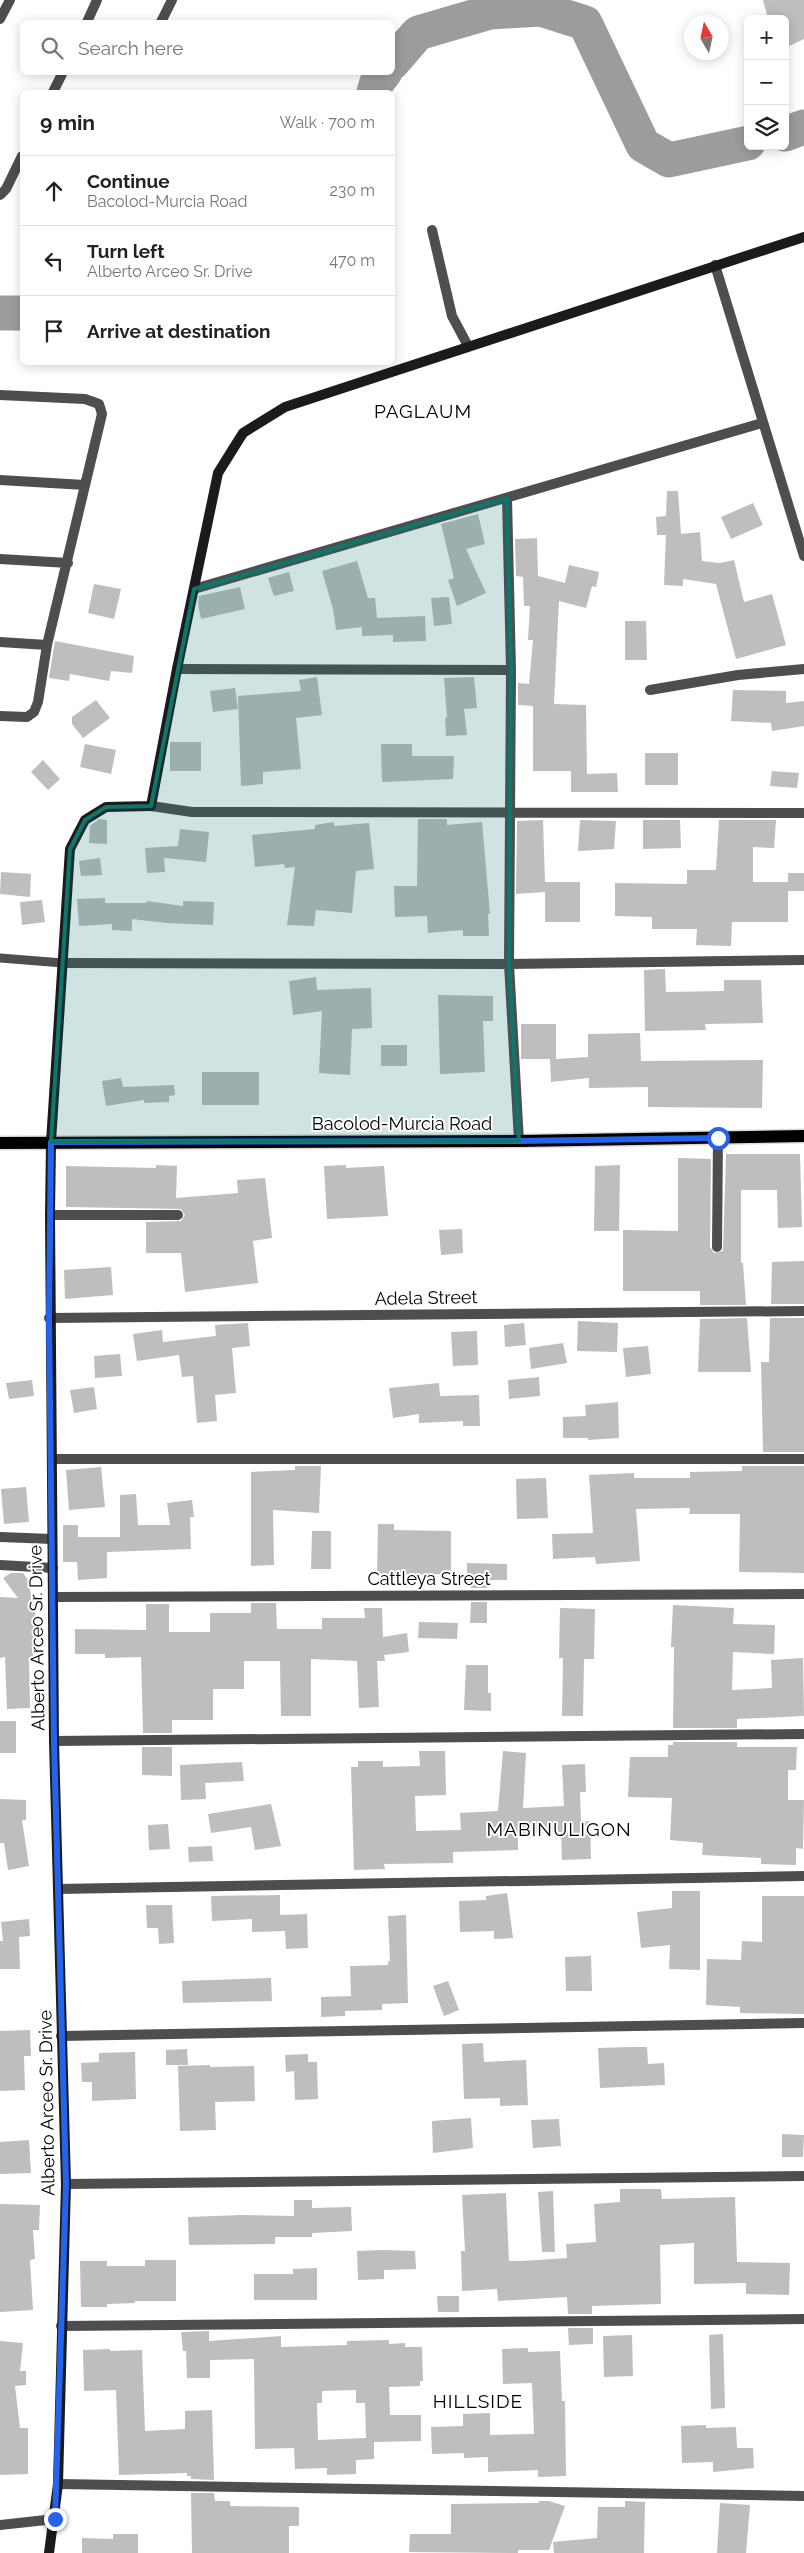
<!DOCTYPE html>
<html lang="en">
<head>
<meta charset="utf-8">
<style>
	:root { --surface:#fff; --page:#f6f6f6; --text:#222; --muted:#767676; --line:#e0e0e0 }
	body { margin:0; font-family:Raleway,sans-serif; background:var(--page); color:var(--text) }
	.controls { position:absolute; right:15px; top:15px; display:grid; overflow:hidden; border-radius:8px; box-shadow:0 2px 12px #0003 }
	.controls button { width:45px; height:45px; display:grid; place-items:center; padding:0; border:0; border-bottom:1px solid var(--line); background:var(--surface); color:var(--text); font:25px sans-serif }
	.compass { position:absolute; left:684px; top:15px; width:45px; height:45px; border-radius:50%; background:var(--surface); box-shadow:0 2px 12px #0003; rotate:351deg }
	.stop { position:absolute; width:15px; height:15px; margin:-11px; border:4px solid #2563eb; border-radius:50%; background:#fff }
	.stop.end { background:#2563eb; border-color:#fff; box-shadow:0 1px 5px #0008 }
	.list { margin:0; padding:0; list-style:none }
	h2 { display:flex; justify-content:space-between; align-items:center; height:65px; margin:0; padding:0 20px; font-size:21px }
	h2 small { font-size:16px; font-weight:400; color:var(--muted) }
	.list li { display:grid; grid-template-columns:32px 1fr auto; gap:15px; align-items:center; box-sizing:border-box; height:70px; padding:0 20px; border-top:1px solid var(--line) }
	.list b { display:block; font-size:19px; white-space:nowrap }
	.list p { margin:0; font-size:16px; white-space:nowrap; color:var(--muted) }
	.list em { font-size:16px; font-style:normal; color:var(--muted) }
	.icon { flex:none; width:28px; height:28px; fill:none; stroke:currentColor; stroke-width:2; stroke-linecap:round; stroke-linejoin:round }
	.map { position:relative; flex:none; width:804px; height:2553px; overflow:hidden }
	.search { position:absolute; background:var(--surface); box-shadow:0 2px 12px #0003; left:20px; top:20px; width:375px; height:55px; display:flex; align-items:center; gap:12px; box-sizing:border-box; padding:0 18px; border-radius:8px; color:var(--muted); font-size:19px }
	.panel { position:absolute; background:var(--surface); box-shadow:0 2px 12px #0003; left:20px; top:90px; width:375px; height:275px; border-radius:8px }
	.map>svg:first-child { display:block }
</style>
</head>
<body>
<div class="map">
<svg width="804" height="2553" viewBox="0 0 804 2553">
	<rect width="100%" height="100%" fill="#fff"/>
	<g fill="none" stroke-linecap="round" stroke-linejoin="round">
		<path stroke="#9c9c9c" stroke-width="35" d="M392,63l26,-30 72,-21 51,-3 44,14 58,122 26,15 79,-17
			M374,92l3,-10 8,-10
			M785,134l19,-7
			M0,313h22"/>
	</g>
	<path fill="#bebebe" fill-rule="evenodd" d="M763,0h41v39l-19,9v-29h-17z
		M667,491h11l3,43 19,-2 2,29 18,2 14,-3 10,42 28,-8 14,51 -50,14 -20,-75 -33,-5v7l-19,-1 2,-50h-9l-1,-18 10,-1z
		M753,503l10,22 -32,14 -10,-22z
		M478,514l7,30 -19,5 20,44 -29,13 -9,-26 6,-2 -13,-54z
		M537,538l1,38 27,7 4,-18 30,7 -3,15 -4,-1 -6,22 -27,-7 -5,103 32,1 1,69 30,-1 1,19h-47v-21h-38v-65l-15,-1v-22l11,1 4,-44h-5l2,-34h-6l-1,-29 -7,-1 -1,-37z
		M357,561l11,37h7l2,20 48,-2 1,25 -33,1v-7l-31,1v-9l-26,3 -3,-21 -11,-38z
		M289,572l5,19 -20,5 -6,-18z
		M94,584l27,5 -7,30 -26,-6z
		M240,587l5,22 -44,10 -3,-15 1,-8z
		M449,597l3,27 -18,2 -3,-28z
		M625,621h21l1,39h-22z
		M55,641l79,15 -2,17 -21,-2 -2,10 -39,-7 -1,7 -20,-3z
		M317,677l5,38 -26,3 5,51 -38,3v12l-22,2 -3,-90 63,-5 -2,-11z
		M474,677l3,31 -13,1 3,26 -21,1 -1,-18 2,-1 -3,-39z
		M235,688l3,21 -25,3 -3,-21z
		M733,690l53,1v12l18,-2v25l-32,5 -1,-8 -40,-2z
		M96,700l14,18 -27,20 -11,-14v-7z
		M170,742h31v29h-31z
		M85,744l31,6 -5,24 -31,-7z
		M381,744h31v12h42l-1,23 -71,3z
		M645,753h33v32h-33z
		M43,760l17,19 -12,11 -17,-18z
		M772,771l27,2 -2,15 -27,-2z
		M99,819l8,1v24l-18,-1 1,-17z
		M418,819h29v6l35,-3 8,92h-2l1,22h-26v-6l-35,3 -1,-17 -32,1 -1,-31h23z
		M543,820l2,62h35v40h-35v-30l-29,2 1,-73z
		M580,820l36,1 -2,28 -36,2z
		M643,820h37l1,28 -38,1z
		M719,820h57l-2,28 -21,-1v35h35v40h-56l-1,24 -35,-1 1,-16h-45v-12l-37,-1v-33l72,1v-14h29z
		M334,822v4l35,-3 5,46 -18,2 -4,42 -36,-3 -2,16 -27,-1 8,-58 -10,1 -1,-4 -29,3 -3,-32 63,-6v-4z
		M180,829l29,3 -3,30 -42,-4 1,14 -18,1 -2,-25 33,-2z
		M100,858l2,17 -21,1 -2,-15z
		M1,872l30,2 -1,23 -30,-3z
		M788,873h16v18h-16z
		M105,898v5h41l1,-2 36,5v-5l31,1 -1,23 -47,-2 -34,-4v12l-20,-1v-6l-33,2 -2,-27z
		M42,900l3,22 -23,3 -2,-23z
		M665,969l1,23 58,-1v-11h37l2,43 -58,1 1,6 -61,1 -1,-61z
		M316,977l1,13 54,-2 1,40 -20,1 -2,46 -31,-2 3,-62 -29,4 -4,-34z
		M438,995l55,1v25h-10l2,51 -45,2z
		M521,1024h35v35l32,-2v-23l52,-1 1,28 122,-1 -1,48 -114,-1v-20l-59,1v-10l-38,4 -1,-23h-29z
		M381,1045h26v21h-26z
		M202,1072h57v33h-57z
		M121,1078l2,9 51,-2 1,10 -6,1v6l-25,1v-3l-38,6 -4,-25z
		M726,1154h74l2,73 -24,1 -1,-38h-36v73h2l3,42h-46v-14h-77v-61l55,1v-73l33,1 -1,88 4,6 9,-2z
		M156,1165l21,1 -1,32 62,-5 -1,-13 28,-2 7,60 -19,3 5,42 -73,9 -4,-39h-35v-31l35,-1 4,-6 -4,-6 -115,-2v-41l90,2z
		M346,1165v3l38,-2 4,50 -61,3 -3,-53z
		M620,1165l-1,66h-25l1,-65z
		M462,1229l1,24 -22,2 -2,-25z
		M804,1261v43h-33l1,-42z
		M111,1267l2,28 -48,4 -1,-29z
		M747,1318l4,54h-53l2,-53z
		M770,1318h34v134h-41l-2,-90h8z
		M578,1321l40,2 -1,29 -40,-1z
		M248,1323l2,23 -18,2 4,45 -21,2 2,26 -20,2 -4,-47 -11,1 -3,-22 -42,6 -4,-27 29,-4 1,12 53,-6 -1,-11z
		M524,1323l2,22 -21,2 -1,-22z
		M477,1331l1,34 -25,1 -2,-34z
		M563,1343l4,20 -36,6 -2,-21z
		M648,1346l3,28 -25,3 -3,-29z
		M120,1354l2,22 -27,2 -1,-22z
		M539,1377l1,19 -31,3 -1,-19z
		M32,1380l2,16 -25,3 -3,-16z
		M439,1383l1,13 39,-1 1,31h-17v-5l-44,2v-9l-26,4 -4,-30z
		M94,1387l3,22 -23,4 -4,-23z
		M618,1402l1,36 -31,2v-2h-25v-21l23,-1 -1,-11z
		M295,1466h26l-2,47 -46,-3 1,55 -23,1v-94l44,-2z
		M742,1466h62v107l-65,-1 1,-58h-51l1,-6 -54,1 4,52 -44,3 -1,-7 -42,2 -1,-25 41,-1 -4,-58 45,-2v5h56v-6l52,-1z
		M101,1467l4,40 -36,3 -3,-40z
		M546,1478l2,40 -31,1 -1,-40z
		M26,1487l3,35 -25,2 -3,-35z
		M136,1494l2,31h32l-3,-22 25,-3 2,17h-4l1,32 -84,3v26l-29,2 -1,-18h-14v-37h15v12h42v-42z
		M378,1524h16v6l57,1v43l-74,1z
		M312,1531h19v38h-20z
		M467,1563l40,1v16h-19l-1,8h-16v-9h-4z
		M11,1573h12l5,7 9,42 -3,-3 2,11 -3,1v27h-4l1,50 -23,1 -2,-52 -5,1v-61l18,1 -15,-20z
		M471,1602h16v21h-17z
		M251,1603h25l1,26h45v-11h43l-1,-10h18l1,29 24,-4 2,19 -25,3 1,6h-8l2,46 -20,1 -2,-47 -46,-2v57h-30l-1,-55h-36v28h-31v31h-41v13h-29l-2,-76 -36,1v-4h-30v-25l71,1v-26h23v28h41v-19h41z
		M673,1605l61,3 -1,16 42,1 -1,29 -41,-2 -1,38 40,-2 -1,-28 32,-2 1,58 -67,3v9h-64l1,-81h-3z
		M560,1608l35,1 -1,50h-10l-1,57h-21l1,-58h-4z
		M419,1622l39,1 -1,16 -39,-1z
		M466,1665h22v28h3v18l-27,-1z
		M0,1721h16v32h-16z
		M673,1742h64v5h60l-1,23h-8v30h16l-1,49 -7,-1v17l-35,-1v-6l-59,-3 1,-12 -33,-3 2,-42 -44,-1 2,-40h38v-12h5z
		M142,1747h30v29l-30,-1z
		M419,1751h26l1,44 -31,1 1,35 45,-1 -1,-17 38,-2 5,-60 23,2 -3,55 41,-2 -2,-41 23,-1 1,28h-6l1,30 9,-1 1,38 -29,1 -1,-28 -43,2v16l-65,2v11l-69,1 1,5 -31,1 -3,-103h7v-6h25v6l37,-1z
		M242,1762l2,19 -39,2 1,16 -25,1 -1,-35z
		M0,1799l26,1v20h-4l7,46 -21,4 -4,-27h-4z
		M271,1804l10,42 -26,4 -4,-23 -40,6 -3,-19z
		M168,1824l2,25 -21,1 -1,-25z
		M212,1846l1,15 -24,1 -1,-15z
		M672,1891h28v79l-31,-1 1,-24 -29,3 -4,-36 35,-4z
		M507,1893l6,45 -19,1v-8l-34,1 -1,-31 27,-1v-4z
		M280,1895v20l27,-1 1,34 -22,1 -1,-18 -33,1v-13l-40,2 -1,-25z
		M762,1896h42v118l-64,-1v-6l-34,-2 1,-46 34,1 1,-19 20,1z
		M146,1905h26l2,38 -15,1 -1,-16h-11z
		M406,1915l2,88 -26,1v6l-37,1v5l-24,1v-20l30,-1 -1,-30 38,-1v-4h2l-2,-45z
		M29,1919l1,17 -11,1 1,32h-20v-28h3l-2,-19z
		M591,1956l1,35h-26l-1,-34z
		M271,1978l1,23 -89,2 -1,-22z
		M448,1981l11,29 -15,6 -11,-30z
		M30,2030l1,26h-7l1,34 -25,1v-60z
		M483,2043l1,19 42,-2 2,45 -28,1v-8l-36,1 -2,-55z
		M629,2047h18l1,17 16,-1 1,22 -65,3 -2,-40z
		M187,2049l1,16h-22v-15z
		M135,2052l1,47 -44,2v-19h-10l-1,-19 18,-1v-9z
		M308,2054v8h9l1,37 -23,1 -1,-29 -8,1 -1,-17z
		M210,2065v2l44,-1 1,35 -40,1 1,28 -36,1 -2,-65z
		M471,2118l2,30 -40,5 -1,-32z
		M559,2119l2,27 -28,2 -2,-28z
		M782,2134l22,1 -1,22h-21z
		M29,2140l2,33 -31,1v-32z
		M620,2189h41l1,10 73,-2 2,65 53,1 -1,32 -43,-1v-11l-52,1v-41l-34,2 1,59 -69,2v8h-24l-1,-17 -69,4 -1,-12 -35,2 -1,-40h4l-3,-56 44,-2 3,68h13l45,-3 -1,-14 30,-2 -2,-38 26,-2z
		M553,2191l2,61h-13l-4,-60z
		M294,2200h18v8l39,-1 1,24 -40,2v4h-37v7l-86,1 -1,-28 54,-2 52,1z
		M0,2204l40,1 -1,25h-6l2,29 -5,1 3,50 -33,2z
		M383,2250l32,1 1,18 -32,1v9l-26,1 -1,-29z
		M145,2260h31v41h-41v2l-28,1v3h-26l-1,-46h27v5h38z
		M317,2268v32h-63v-26h39v-5z
		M437,2296h22v16h-21z
		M568,2328h25v16l-24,1z
		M209,2331v10l72,-5v11l66,-2v-4l42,-1v4l16,-1v4h17l1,34h-3v5l-31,1 1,28h31v26l-47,1v17l-18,1v14l-29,1v-7l-32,1 -1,-21 -39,1 -1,-90 -44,1v18h-23l-1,-27h-3l-2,-19zM356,2390v13h9l1,35 -48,2 -1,-37h5v-12z
		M723,2334l2,74 -14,1 -2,-74z
		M632,2335l1,41 -29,1 -1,-41z
		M0,2341l23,2 -3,28h6v14l-11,1 5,42h8v46l-28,1z
		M528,2348v4l32,-1 2,50h3l1,75 -28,1v-7l-50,2v-15l-24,1v-5l-32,1 -1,-27 32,-1v-12l27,-1v22l44,-1 -2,-51 -29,1 -1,-35z
		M110,2349v2l32,-1 3,81 40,-2v-18l27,-1 2,70 -23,-1v-3h-4v-3l-68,2 -3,-85 -32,1 -1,-41z
		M706,2425v3l30,-1 1,21h16l1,20 -41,4v-10l-31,1 -1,-37z
		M191,2493h23l1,8h15v5l69,1v19h-10v27h-97z
		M539,2501h10l16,5 -16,44h-31v3l-109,-1 1,-18h41v-30l88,-1z
		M625,2501l20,1 -1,51h-90l-1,-11 44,-4 1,-31h27z
		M720,2503l30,2 -4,48h-29z
		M113,2534h25v19h-56v-15l31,1z"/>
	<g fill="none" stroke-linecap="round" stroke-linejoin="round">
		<defs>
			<path id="primary" d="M0,1143l519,-2 285,-5"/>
		</defs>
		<use href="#primary" stroke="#dbdbdb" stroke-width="15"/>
		<path stroke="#4e4e4e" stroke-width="9" d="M0,958l63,5"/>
		<path stroke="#4e4e4e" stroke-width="10" d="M0,19l10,-19
			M87,22l10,-22
			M161,22l11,-22
			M53,92l10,-20
			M0,195l6,-6 16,-33
			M432,230l20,86 16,30
			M715,265l89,291
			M0,395l85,4 14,5 3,10 -55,231 -9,57 -4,10 -7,5 -27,-1
			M0,480l85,5
			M507,498l4,172 -2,294 10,177
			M0,559l68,4
			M194,589l568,-166
			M0,642l47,3
			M177,669l334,1
			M650,690l88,-15 66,-6
			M151,806l41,6 612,1
			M63,963l446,1 295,-4
			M50,1215h128
			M717,1247l1,-110
			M49,1318l755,-7
			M52,1459h752
			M0,1537l52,2
			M0,1565l53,3
			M53,1597l751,-3
			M54,1741l750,-7
			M58,1889l746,-13
			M61,2036l743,-13
			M66,2184l738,-8
			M61,2326l743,-7
			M58,2484l746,12
			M0,2525l55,-6"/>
		<path stroke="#1b1b1b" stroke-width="10" d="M49,2553l9,-69 8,-300 -12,-443 -4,-526 1,-73 19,-293 15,-29 21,-13 45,-1 26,-137 41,-196 25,-40 42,-26 519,-170"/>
		<use href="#primary" stroke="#000" stroke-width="12"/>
	</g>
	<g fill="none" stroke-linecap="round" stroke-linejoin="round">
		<path stroke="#2563eb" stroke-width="6" d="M55,2519l11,-335 -12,-443 -5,-423 2,-176 467,-1 200,-3"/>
	</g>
	<path fill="#0f766e" fill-opacity="0.2" stroke="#0f766e" stroke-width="4" stroke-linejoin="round" d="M507,498l4,172 -2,294 10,177 -468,1 19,-293 15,-29 21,-13 45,-1 43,-217z"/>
	<g text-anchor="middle" stroke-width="4" stroke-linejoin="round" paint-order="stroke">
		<g font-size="18" fill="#000" stroke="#fff">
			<text x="402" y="1130">Bacolod-Murcia Road</text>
			<text transform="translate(426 1298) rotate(-1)" y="6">Adela Street</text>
			<text x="429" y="1585">Cattleya Street</text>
			<text transform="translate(37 1638) rotate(-91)" y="6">Alberto Arceo Sr. Drive</text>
			<text transform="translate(47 2103) rotate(-91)" y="6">Alberto Arceo Sr. Drive</text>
		</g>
		<g font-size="19" letter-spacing="1" fill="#000" stroke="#fff">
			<text x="423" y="418">PAGLAUM</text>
			<text x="559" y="1836">MABINULIGON</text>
			<text x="478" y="2408">HILLSIDE</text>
		</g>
	</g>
</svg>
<div class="controls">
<button>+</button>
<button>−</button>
<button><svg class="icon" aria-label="layers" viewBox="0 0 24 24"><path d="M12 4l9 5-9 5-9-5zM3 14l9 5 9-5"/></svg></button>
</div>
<svg class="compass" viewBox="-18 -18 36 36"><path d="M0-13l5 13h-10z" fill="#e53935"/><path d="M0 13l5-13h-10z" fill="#767676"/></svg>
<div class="stop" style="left:718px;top:1138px"></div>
<div class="stop end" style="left:55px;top:2519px"></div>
<div class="search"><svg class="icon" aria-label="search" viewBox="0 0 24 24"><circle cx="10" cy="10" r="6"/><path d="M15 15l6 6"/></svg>Search here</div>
<section class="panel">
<h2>9 min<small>Walk · 700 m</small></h2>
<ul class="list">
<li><svg class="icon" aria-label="ahead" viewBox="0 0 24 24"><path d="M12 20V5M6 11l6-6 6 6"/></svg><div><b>Continue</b><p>Bacolod-Murcia Road</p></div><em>230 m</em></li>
<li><svg class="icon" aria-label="left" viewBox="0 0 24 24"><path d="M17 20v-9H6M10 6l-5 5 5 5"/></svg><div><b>Turn left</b><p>Alberto Arceo Sr. Drive</p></div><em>470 m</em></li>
<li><svg class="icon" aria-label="arrive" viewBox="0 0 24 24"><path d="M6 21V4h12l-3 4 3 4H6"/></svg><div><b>Arrive at destination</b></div></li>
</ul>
</section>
</div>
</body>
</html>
